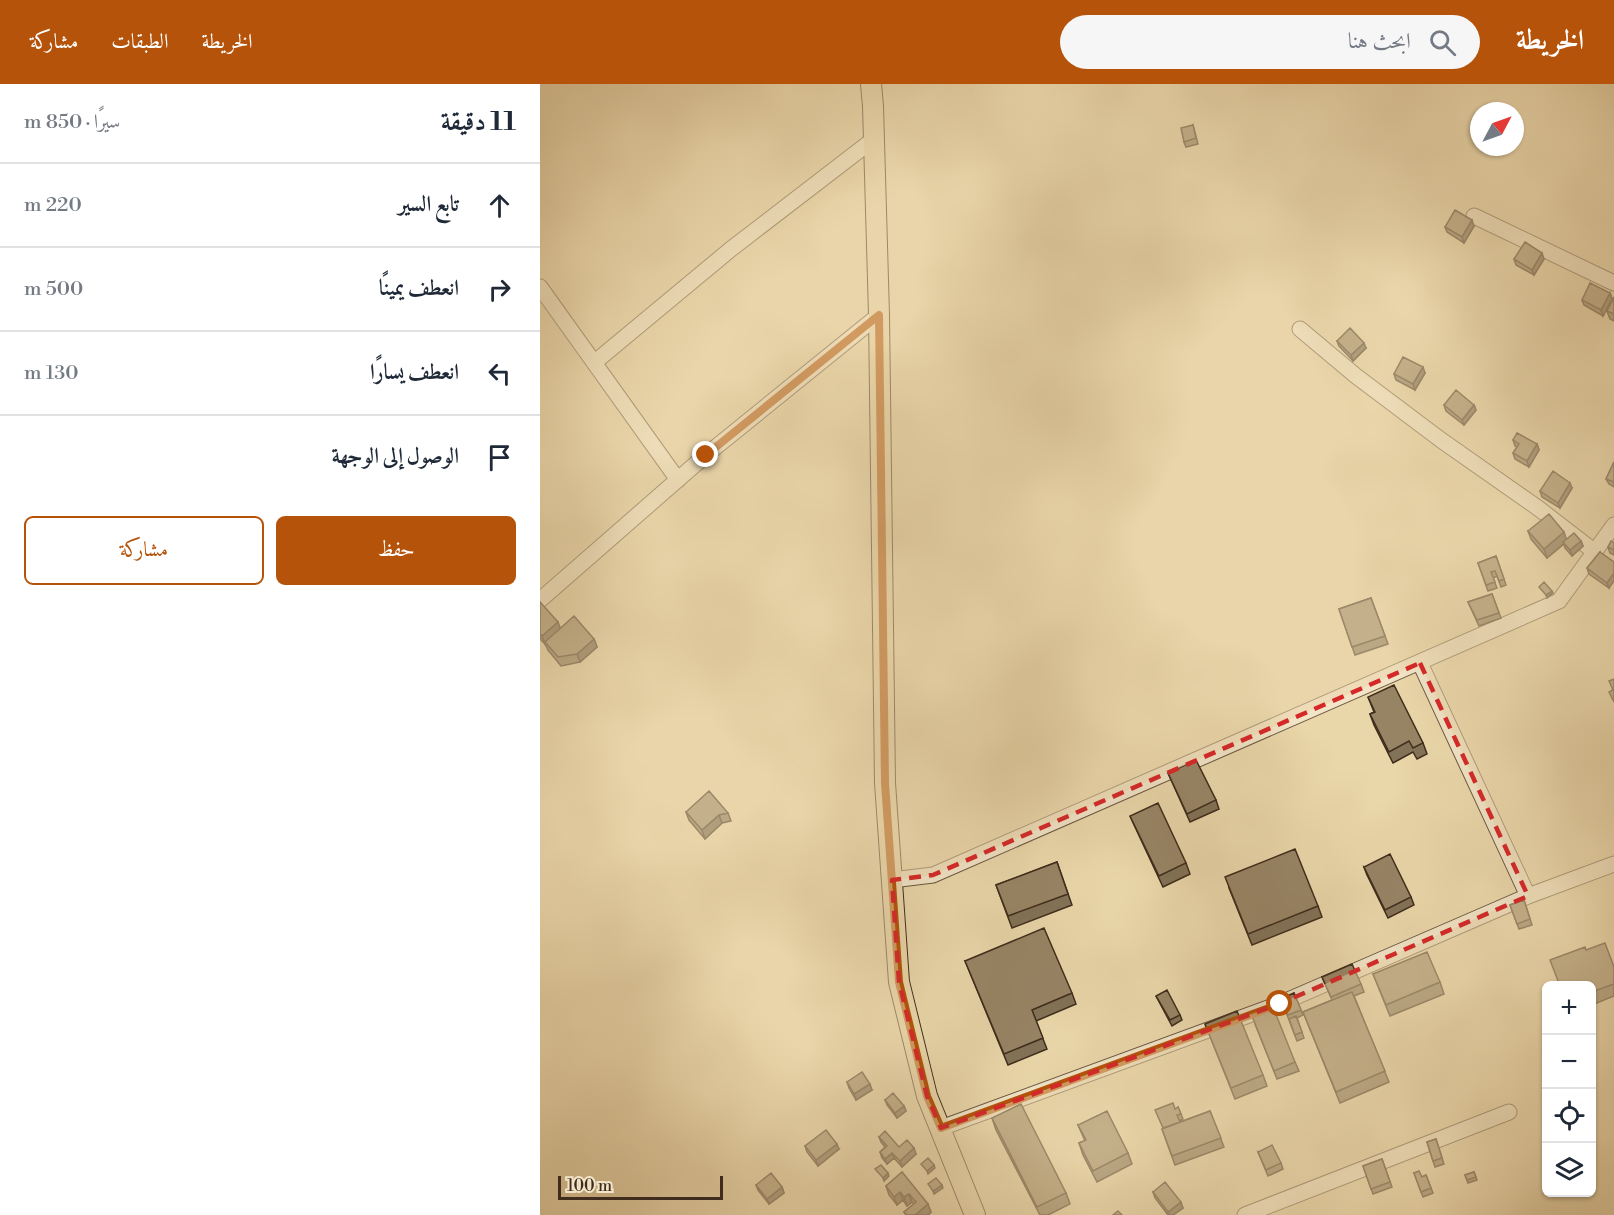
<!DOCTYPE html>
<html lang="ar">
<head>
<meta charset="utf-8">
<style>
	:root { --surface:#fff; --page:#f6f6f7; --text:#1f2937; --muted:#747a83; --line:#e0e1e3; --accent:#b45309 }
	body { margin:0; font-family:"Libre Bodoni",Amiri,serif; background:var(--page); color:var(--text); direction:rtl }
	.controls { position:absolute; right:18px; bottom:18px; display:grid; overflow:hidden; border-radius:9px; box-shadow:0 2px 4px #0004 }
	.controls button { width:54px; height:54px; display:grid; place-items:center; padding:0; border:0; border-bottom:2px solid var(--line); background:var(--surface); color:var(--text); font:30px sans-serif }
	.compass { position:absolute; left:930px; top:18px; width:54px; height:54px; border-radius:50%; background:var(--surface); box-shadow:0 2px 4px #0004; rotate:49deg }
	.scale { position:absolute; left:18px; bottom:15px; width:165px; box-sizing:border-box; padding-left:6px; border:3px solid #3f2c1c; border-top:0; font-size:16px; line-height:21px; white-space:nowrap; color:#3f2c1c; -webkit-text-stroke:4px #f1e4c7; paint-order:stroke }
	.stop { position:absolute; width:18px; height:18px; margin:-14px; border:4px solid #b45309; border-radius:50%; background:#fff }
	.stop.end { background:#b45309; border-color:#fff; box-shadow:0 2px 6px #0008 }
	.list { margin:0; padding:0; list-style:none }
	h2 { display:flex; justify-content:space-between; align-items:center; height:78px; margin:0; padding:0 24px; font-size:26px }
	h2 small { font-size:20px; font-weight:400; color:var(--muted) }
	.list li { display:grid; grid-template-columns:39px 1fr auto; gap:18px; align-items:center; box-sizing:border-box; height:84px; padding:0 24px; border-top:2px solid var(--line) }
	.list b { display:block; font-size:22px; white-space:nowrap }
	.list em { font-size:20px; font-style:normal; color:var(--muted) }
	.actions { display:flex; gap:12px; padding:18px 24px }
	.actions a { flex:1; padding:14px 0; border:2px solid var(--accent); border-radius:9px; text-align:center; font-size:21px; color:var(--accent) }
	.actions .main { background:var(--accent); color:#fff }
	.icon { flex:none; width:33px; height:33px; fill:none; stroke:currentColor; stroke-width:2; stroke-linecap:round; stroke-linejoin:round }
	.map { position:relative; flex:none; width:1074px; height:1131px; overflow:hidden; direction:ltr }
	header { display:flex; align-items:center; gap:36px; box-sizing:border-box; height:84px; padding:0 30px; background:var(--accent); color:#fff }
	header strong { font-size:28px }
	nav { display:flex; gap:33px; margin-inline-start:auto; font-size:21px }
	.search { width:420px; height:54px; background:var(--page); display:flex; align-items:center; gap:15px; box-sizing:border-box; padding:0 21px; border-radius:33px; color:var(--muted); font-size:22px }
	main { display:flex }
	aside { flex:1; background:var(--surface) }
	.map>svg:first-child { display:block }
</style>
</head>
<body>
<header>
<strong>الخريطة</strong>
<div class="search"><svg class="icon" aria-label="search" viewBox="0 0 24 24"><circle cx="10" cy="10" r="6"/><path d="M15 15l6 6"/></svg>ابحث هنا</div>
<nav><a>الخريطة</a><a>الطبقات</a><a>مشاركة</a></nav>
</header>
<main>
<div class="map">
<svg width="1074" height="1131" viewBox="0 0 1074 1131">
	<rect width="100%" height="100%" fill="#e9d6a9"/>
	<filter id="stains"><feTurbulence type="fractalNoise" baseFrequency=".00333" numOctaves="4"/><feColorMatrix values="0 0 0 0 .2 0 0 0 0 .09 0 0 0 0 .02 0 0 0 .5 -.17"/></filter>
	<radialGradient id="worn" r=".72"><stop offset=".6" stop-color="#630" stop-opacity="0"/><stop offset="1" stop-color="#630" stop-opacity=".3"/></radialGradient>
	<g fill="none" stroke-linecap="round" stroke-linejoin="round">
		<defs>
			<path id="minor" d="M934,132l140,67
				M0,203l138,193
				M760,245l56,47 85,64 97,68 57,44
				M55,278l136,-113 143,-110
				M0,516l166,-145 173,-140
				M880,579l108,233
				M352,796l41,-5 626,-274 55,-76
				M401,1044l338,-124 249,-108 86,-32
				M705,1131l264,-103"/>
			<path id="major" d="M331,0l2,22 6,209 6,468 14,199 28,114 48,119"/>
		</defs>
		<use href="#minor" stroke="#6a563f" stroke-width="17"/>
		<use href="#major" stroke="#3f2c1c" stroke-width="22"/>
		<use href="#minor" stroke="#f1e4c7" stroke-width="15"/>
		<use href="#major" stroke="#e9d6a9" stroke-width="20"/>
	</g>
	<path fill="#827257" stroke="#3f2c1c" stroke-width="1.5" d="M653,41l5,19 -12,3 -2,-5z
		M934,142l-10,17 -17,-11 -2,-5z
		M974,175h30l-10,16 -18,-10z
		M1070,209l2,6 -9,17 -19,-11 -2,-5z
		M1074,213v24l-4,-2 -3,-8z
		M797,257l29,7 -13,13 -14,-15z
		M885,289l-10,17 -19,-10 -2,-6z
		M904,321h30l2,5 -12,15 -18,-14z
		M973,356l24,4 2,6 -10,17 -14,-8 -2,-6 4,-6 -2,-1z
		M1074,378v25l-5,-3 -3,-5z
		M1032,404l-12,20 -18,-11 -2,-6z
		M988,447l39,8 14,2 2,5 -11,10 -7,-8 -1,-4 -17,14 -16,-19z
		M1074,459v12l-4,-2 -2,-6z
		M1060,468l9,36 -20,-14 -2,-6z
		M956,472l10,29 -5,2 -4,-11 -4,2 4,10 -9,3 -10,-28z
		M952,510l9,24 -22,8 -11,-24z
		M831,514l17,46 -33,11 -16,-46z
		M0,518l20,26 34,11 3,8 -17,15 -19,4 -13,-16 -3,-6 -4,-4 -1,-3z
		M828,613l55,46 4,11 -10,5 -4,-7 -20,11 -19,-38 -4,-11 4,-2z
		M628,689l48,27 3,9 -29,13z
		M146,728l42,1 3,8 -9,2 -17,16 -16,-19z
		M590,732l56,47 4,11 -27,13 -28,-60z
		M517,778l15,43 -60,23 -16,-43z
		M824,783l47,30 3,8 -26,13 -21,-43z
		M689,804l89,18 4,11 -70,28z
		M984,816l8,25 -13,4 -9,-24z
		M1046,866l28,17v29l-22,9v-19z
		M425,877l107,32 4,11 -40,17 11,28 -39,16z
		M833,890l67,8 4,12 -54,22z
		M782,893l39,7 3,8 -10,4 35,86 -49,21 -37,-91 29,-12z
		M754,909l9,22 -6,3 7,20 -7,3 -16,-42z
		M616,912l24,19 2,5 -10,6z
		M665,940l58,51 4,11 -32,13z
		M715,940l40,38 4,9 -22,8z
		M307,998l25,8 -16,10 -7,-12z
		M345,1016l19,6 2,5 -9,7 -10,-13z
		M638,1023l5,12 -4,2 1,1 30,-11 14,36 -49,18 -13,-36z
		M452,1034l74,75 4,11 -22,11h-8l-44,-85z
		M538,1041l50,28 4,11 -35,18 -14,-27 -4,-12 6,-2z
		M339,1053l20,10 17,7 -14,13 -8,-9 -7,6 -5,-6 -2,-6 5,-5 -4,-5z
		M896,1055l8,25 -9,3 -8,-25z
		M265,1062l34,3 -21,17 -11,-14z
		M718,1068l23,11 2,6 -15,7z
		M842,1075l10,28 -19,7 -10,-28z
		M362,1088l29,40 -3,3h-22l-2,-3 10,-8 -2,-2 -5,4 -4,-6 -6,5 -8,-10 -3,-9z
		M934,1088l3,8 -9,3 -3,-8z
		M874,1089l8,4 4,-2 7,18 -10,4z
		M216,1101l26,2 2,6 -15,11 -11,-14z
		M613,1108l30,16 -10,7h-5l-13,-17z"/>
	<path fill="#6a5c47" stroke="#3f2c1c" stroke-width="1.5" d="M932,136l2,6 -10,17 -2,-6z
		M1002,169l2,6 -10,16 -2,-5z
		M1070,209l2,6 -9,17 -2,-6z
		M824,259l2,5 -13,13 -2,-6z
		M883,283l2,6 -10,17 -2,-6z
		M934,321l2,5 -12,15 -2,-5z
		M997,360l2,6 -10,17 -2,-6z
		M1030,399l2,5 -12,20 -2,-5z
		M1024,448l3,9 -20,17 -3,-9z
		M1041,457l2,5 -11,10 -2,-6z
		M1074,489v8l-5,7 -2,-5z
		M1012,507l1,2 -6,5 -1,-3z
		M18,538l3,8 -16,14 -3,-8z
		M54,555l3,8 -17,15 -3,-8z
		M179,731l3,8 -17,16 -3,-9z
		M330,1000l2,6 -16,10 -2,-6z
		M364,1022l2,5 -9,7 -2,-5z
		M297,1060l2,5 -21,17 -2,-6z
		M374,1064l2,6 -14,13 -2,-6z
		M352,1069l2,5 -7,6 -2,-5z
		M394,1081l1,3 -7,6 -1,-3z
		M348,1089l1,3 -5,5 -1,-3z
		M402,1101l1,3 -9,6 -1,-3z
		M242,1103l2,6 -15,11 -2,-5z
		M360,1108l3,8 -6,5 -3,-8z
		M369,1110l3,8 -5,4 -3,-9z
		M641,1118l2,6 -10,7h-4l-1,-3z
		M388,1120l3,8 -3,3h-13z"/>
	<path fill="#978465" stroke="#3f2c1c" stroke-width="1.5" d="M653,41l3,13 -12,4 -3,-14z
		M915,126l17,10 -10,17 -17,-10z
		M985,158l17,11 -10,17 -18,-11z
		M1050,199l20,10 -9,17 -19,-10z
		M1074,213v17l-7,-3z
		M810,244l14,15 -13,12 -14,-14z
		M863,273l20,10 -10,17 -19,-10z
		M916,306l18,15 -12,15 -18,-15z
		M977,349l20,11 -10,17 -14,-8 6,-9 -6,-4z
		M1074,378v20l-8,-3z
		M1013,387l17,12 -12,20 -18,-12z
		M1009,430l15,18 -20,17 -16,-18z
		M1034,449l7,8 -11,9 -7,-8z
		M1071,457l3,2v7l-6,-3z
		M1060,468l14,10v11l-7,10 -20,-15z
		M956,472l8,23 -5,2 -4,-10 -4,1 4,10 -9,3 -8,-22z
		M1004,498l8,9 -6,4 -7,-8z
		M952,510l7,19 -22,7 -9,-18z
		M831,514l14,38 -33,11 -13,-38z
		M0,518l18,20 -16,14 -2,-2z
		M34,532l20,23 -17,15 -19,3 -13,-15z
		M1074,595v10l-1,1 -4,-9z
		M854,601l29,58 -10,5 -4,-7 -20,11 -19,-38 5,-2 -7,-15z
		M1074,605v13l-5,-10z
		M656,676l20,40 -29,14 -19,-41z
		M169,707l19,22 -9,2 -17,15 -16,-18z
		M618,719l28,60 -27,13 -29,-60z
		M755,765l23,57 -70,28 -23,-57z
		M850,770l21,43 -26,13 -21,-43z
		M517,778l11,32 -60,22 -12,-31z
		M984,816l6,19 -13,5 -7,-19z
		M504,844l28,65 -40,17 11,28 -39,16 -39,-93z
		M1065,859l9,24v17l-22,8v-6h-32l-10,-26 35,-13 1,3z
		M887,868l13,30 -54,23 -13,-31z
		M812,880l9,20 -30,13 -9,-20z
		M627,906l13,25 -10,5 -14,-24z
		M812,908l33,79 -49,21 -33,-80z
		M754,909l7,17 -13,5 -7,-16z
		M733,923l22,55 -21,9 -22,-55z
		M697,927l26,64 -32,13 -26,-64z
		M756,932l6,16 -7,3 -6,-16z
		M322,988l8,12 -16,10 -7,-12z
		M353,1009l11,13 -9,7 -10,-13z
		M633,1019l2,6 3,-2 3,7 -4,1 3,7 -17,6 -8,-18z
		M481,1020l45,89 -29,14 -45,-89z
		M567,1027l21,42 -35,18 -14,-28 7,-3 -8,-15z
		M670,1027l11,27 -49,18 -10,-27z
		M286,1046l11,14 -21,16 -11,-14z
		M345,1047l14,16 8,-7 7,8 -14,13 -8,-8 -7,6 -5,-7 7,-6 -8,-9z
		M896,1055l6,19 -9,3 -6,-19z
		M732,1061l9,18 -15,7 -8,-18z
		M388,1074l6,7 -7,6 -6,-7z
		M842,1075l8,23 -19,7 -8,-23z
		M341,1081l7,8 -5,5 -8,-9z
		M879,1087l3,6 4,-2 5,13 -10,4 -7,-19z
		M362,1088l26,32 -13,11h-8l-3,-3 12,-10 -7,-8 -5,3 -4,-5 -6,5 -8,-11z
		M934,1088l2,5 -9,3 -2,-5z
		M231,1089l11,14 -15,12 -11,-14z
		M396,1094l6,7 -9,6 -5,-7z
		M625,1098l16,20 -13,10 -15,-20z
		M578,1127l4,4h-9z"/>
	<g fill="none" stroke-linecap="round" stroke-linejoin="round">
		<path stroke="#b45309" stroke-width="8" d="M166,371l173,-140 6,468 14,199 28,114 14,32 339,-124"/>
	</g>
	<path d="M0 0H1074V1131H0ZM880,579l108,233 -249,108 -338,124 -14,-32 -28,-114 -7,-102 41,-5z" fill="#e9d6a9" fill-opacity=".55" fill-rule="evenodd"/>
	<path fill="none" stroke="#d62828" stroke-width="4.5" stroke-dasharray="12 8" stroke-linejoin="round" d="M880,579l108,233 -249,108 -338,124 -14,-32 -28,-114 -7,-102 41,-5z"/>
	<rect width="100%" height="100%" filter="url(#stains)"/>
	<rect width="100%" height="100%" fill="url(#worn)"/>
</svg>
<div class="controls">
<button>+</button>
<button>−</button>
<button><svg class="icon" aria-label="locate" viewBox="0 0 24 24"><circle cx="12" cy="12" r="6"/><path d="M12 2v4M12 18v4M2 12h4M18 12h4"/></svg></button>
<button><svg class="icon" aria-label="layers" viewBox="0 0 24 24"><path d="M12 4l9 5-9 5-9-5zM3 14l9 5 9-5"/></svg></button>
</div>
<svg class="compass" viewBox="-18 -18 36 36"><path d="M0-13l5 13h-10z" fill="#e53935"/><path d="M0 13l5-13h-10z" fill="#747a83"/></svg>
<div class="scale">100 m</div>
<div class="stop" style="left:740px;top:920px"></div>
<div class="stop end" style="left:166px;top:371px"></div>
</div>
<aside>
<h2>11 دقيقة<small>سيرًا · 850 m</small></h2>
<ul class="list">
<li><svg class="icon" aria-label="ahead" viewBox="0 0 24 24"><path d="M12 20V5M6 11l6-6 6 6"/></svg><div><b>تابع السير</b></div><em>220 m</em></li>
<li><svg class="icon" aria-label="right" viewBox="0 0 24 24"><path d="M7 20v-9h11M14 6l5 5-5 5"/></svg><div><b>انعطف يمينًا</b></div><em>500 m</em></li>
<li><svg class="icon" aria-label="left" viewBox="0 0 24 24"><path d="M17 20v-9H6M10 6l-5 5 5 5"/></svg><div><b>انعطف يسارًا</b></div><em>130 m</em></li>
<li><svg class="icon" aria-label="arrive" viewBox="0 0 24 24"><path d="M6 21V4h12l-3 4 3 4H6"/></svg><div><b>الوصول إلى الوجهة</b></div></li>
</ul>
<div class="actions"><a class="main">حفظ</a><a>مشاركة</a></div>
</aside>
</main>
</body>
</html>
